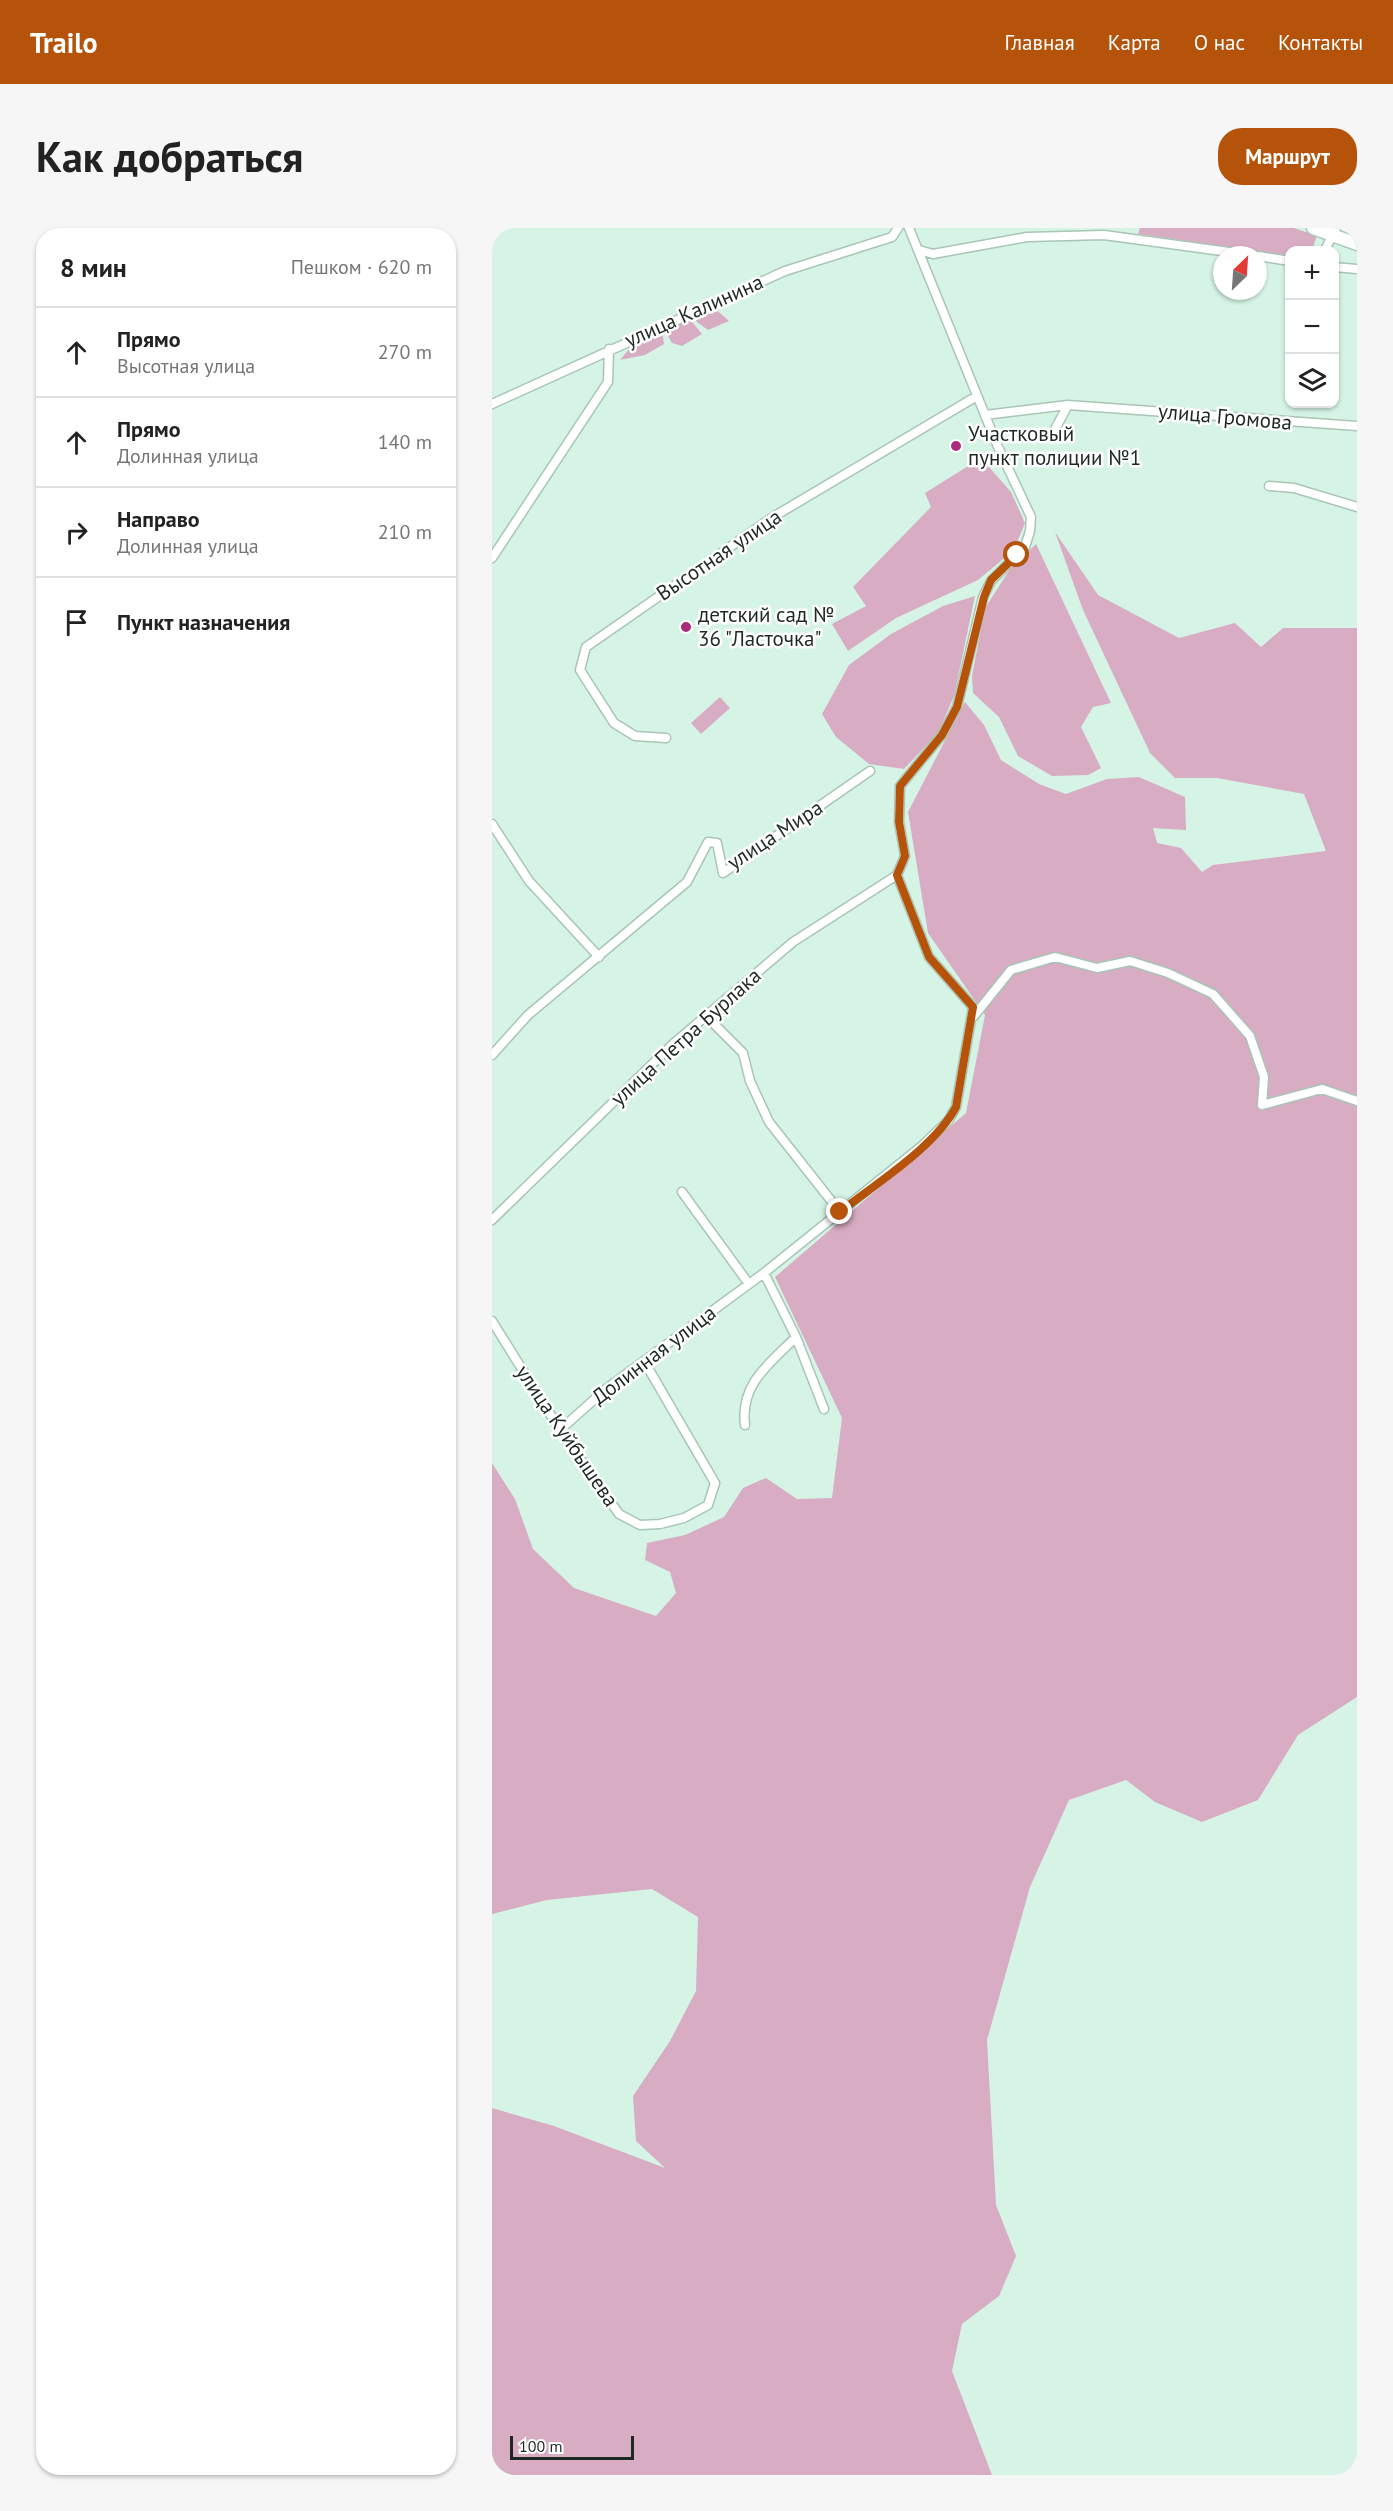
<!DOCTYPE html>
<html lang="ru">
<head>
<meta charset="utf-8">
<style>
	:root { --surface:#fff; --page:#f6f6f6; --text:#222; --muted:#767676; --line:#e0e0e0; --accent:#b45309 }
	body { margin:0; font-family:"PT Sans",sans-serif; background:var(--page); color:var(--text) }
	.controls { position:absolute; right:18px; top:18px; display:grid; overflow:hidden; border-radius:12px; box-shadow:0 2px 4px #0004 }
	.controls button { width:54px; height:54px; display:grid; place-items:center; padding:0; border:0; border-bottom:2px solid var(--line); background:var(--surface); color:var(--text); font:30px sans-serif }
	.compass { position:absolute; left:721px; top:18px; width:54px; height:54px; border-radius:50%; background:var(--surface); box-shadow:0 2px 4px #0004; rotate:25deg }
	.scale { position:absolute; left:18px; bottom:15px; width:124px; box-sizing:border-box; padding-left:6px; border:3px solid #1e2924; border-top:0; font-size:16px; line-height:21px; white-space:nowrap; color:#1e2924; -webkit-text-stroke:4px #fff; paint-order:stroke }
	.stop { position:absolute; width:18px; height:18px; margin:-14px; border:4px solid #b45309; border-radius:50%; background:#fff }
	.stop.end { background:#b45309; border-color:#fff; box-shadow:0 2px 6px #0008 }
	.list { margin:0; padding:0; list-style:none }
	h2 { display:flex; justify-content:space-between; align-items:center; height:78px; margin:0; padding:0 24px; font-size:26px }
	h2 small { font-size:20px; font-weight:400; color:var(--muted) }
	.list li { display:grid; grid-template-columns:39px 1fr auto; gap:18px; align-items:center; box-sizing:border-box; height:90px; padding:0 24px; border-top:2px solid var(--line) }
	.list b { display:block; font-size:22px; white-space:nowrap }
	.list p { margin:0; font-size:20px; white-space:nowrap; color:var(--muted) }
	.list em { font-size:20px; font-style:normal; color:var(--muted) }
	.icon { flex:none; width:33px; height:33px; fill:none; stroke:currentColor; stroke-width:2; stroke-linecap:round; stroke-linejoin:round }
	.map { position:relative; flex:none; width:865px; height:2247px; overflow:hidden; border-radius:24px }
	header { display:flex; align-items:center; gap:36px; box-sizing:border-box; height:84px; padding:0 30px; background:var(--accent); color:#fff }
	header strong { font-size:28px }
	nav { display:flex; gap:33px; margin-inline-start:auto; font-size:21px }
	.intro { display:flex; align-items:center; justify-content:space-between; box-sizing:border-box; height:144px; padding:0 36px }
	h1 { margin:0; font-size:42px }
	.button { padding:15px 27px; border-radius:24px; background:var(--accent); color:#fff; font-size:21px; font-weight:700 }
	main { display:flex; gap:36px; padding:0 36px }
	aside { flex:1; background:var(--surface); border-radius:24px; box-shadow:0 2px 4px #0004 }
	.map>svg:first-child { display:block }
</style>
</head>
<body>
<header>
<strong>Trailo</strong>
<nav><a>Главная</a><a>Карта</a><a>О нас</a><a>Контакты</a></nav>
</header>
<div class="intro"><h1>Как добраться</h1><a class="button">Маршрут</a></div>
<main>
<aside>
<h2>8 мин<small>Пешком · 620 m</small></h2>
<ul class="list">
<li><svg class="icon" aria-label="ahead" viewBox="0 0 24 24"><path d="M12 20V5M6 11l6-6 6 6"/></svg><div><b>Прямо</b><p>Высотная улица</p></div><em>270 m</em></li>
<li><svg class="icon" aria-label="ahead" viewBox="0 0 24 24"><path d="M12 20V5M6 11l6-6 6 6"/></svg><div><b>Прямо</b><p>Долинная улица</p></div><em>140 m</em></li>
<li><svg class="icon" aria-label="right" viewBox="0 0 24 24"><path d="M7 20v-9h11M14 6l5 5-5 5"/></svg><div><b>Направо</b><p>Долинная улица</p></div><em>210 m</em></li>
<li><svg class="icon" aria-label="arrive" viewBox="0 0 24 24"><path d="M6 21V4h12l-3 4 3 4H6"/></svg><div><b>Пункт назначения</b></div></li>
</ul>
</aside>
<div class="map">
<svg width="865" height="2247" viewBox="0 0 865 2247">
	<rect width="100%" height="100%" fill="#d6f4e5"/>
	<path fill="#d8acc3" d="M648,0h154l23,8 -5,14h-22l-1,6 -151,-22z
		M220,78l17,15 -21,9 -11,-8 -3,-6z
		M197,90l13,16 -20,12 -10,-3 -6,-11 11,-10z
		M170,103l2,13 -19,11 -25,5 10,-12z
		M489,230l30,34 14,31 -11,27 -36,30 -82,38 -48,33 -16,-27 34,-18 -13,-19 78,-80 -6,-14z
		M563,304l43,63 81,43 56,-15 26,24 22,-19h74v1069l-59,38 -40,65 -56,22 -47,-20 -29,-22 -57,20 -39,87 -43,153 9,165 20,51 -17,40 -37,28 -10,47 40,104h-500v-367l62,18 111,42 -29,-27 -3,-45 37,-55 26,-50 2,-74 -46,-28 -105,11 -55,14v-451l23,36 18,50 41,39 82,28 20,-23 -6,-21 -25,-12 2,-17 38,-8 39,-18 19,-29 23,-10 31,21 35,-1 10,-80 -67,-141 191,-164 19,-98 -57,-82 -20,-121 57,-110 19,23 17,35 38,24 27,10 41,-15 32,-2 46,20 1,33 -33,-2 4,15 24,5 21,24 11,-7 113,-14 -22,-57 -87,-16h-42l-25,-25 -67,-143z
		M544,316l75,159 -18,4 -12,20 20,41 -13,7 -36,1 -34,-20 -19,-39 -26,-24 -1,-17 13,-68 25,-39z
		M483,368l-21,100 -16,37 -34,36 -35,-5 -33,-27 -14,-23 27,-49 42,-31 52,-28z
		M228,469l10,11 -29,26 -10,-11z"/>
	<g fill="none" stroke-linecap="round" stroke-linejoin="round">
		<defs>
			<path id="minor" d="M427,22l14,4 94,-17 77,-2 147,20
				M833,22l11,-22
				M766,28l32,5
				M842,39l23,2
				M0,176l293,-133 107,-34 6,-9
				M493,187l83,-10 289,21
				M562,203l14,-26
				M777,258l25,2 63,19
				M0,330l116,-176 1,-33
				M174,510l-31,-2 -21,-13 -34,-53 6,-23 187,-130 204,-121
				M0,596l37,57 70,76
				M214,788l37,37 7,28 19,41 71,90
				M482,788l37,-46 44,-13 42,11 33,-7 38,12 45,21 37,42 14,41 -2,28 60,-16 35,12
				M0,827l36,-40 159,-133 21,-40 9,1 6,30 147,-102
				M190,964l67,92
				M0,992l181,-176 120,-102 104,-67
				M272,1045l32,64 28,72
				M0,1093l68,109 59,84 21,11 20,-1 24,-6 24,-13 7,-22 -71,-122
				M253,1197c-5,-41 24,-61 51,-88
				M68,1202l46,-41 158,-116 159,-128 25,-24 8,-14 17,-100 -44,-50 -32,-82 8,-19 -6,-34 1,-36 42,-51 15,-28 26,-110 8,-16 34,-34 5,-16 1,-14 -33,-70 -89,-219"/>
			<path id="secondary" d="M821,0l44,16"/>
		</defs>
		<use href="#minor" stroke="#a8c5b6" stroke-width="11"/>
		<use href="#secondary" stroke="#a8c5b6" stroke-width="15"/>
		<use href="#minor" stroke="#fff" stroke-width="8"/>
		<use href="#secondary" stroke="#fff" stroke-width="12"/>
	</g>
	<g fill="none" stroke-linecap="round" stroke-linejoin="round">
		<path stroke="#b45309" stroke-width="8" d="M348,984c36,-29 94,-64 116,-105l17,-100 -44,-50 -32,-82 8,-19 -6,-34 1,-36 42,-51 15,-28 27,-110 7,-17 26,-25"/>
	</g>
	<g fill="#aa2b7c" stroke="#fff" stroke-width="2">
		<circle cx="464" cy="218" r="6"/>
		<circle cx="194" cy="399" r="6"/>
	</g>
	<g text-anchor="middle" stroke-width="5" stroke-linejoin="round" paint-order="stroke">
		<g font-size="21" fill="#1e2924" stroke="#fff">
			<text transform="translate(202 83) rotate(-24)" y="7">улица Калинина</text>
			<text transform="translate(733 189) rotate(5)" y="7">улица Громова</text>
			<text transform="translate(227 327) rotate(-34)" y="7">Высотная улица</text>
			<text transform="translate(283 607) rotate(-33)" y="7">улица Мира</text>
			<text transform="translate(194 809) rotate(-42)" y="7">улица Петра Бурлака</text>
			<text transform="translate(162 1127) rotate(-37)" y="7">Долинная улица</text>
			<text transform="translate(75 1208) rotate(56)" y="7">улица Куйбышева</text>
		</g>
		<g font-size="21" fill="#1e2924" stroke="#fff" text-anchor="start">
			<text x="476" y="213">Участковый<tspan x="476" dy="24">пункт полиции №1</tspan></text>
			<text x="206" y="394">детский сад №<tspan x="206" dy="24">36 "Ласточка"</tspan></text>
		</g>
	</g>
</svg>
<div class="controls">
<button>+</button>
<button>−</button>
<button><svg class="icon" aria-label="layers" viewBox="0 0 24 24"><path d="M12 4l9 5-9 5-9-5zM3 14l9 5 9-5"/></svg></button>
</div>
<svg class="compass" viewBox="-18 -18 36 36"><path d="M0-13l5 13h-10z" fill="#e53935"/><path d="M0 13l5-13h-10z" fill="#767676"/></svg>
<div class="scale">100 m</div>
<div class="stop" style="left:525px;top:327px"></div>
<div class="stop end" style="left:348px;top:984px"></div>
</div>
</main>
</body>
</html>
